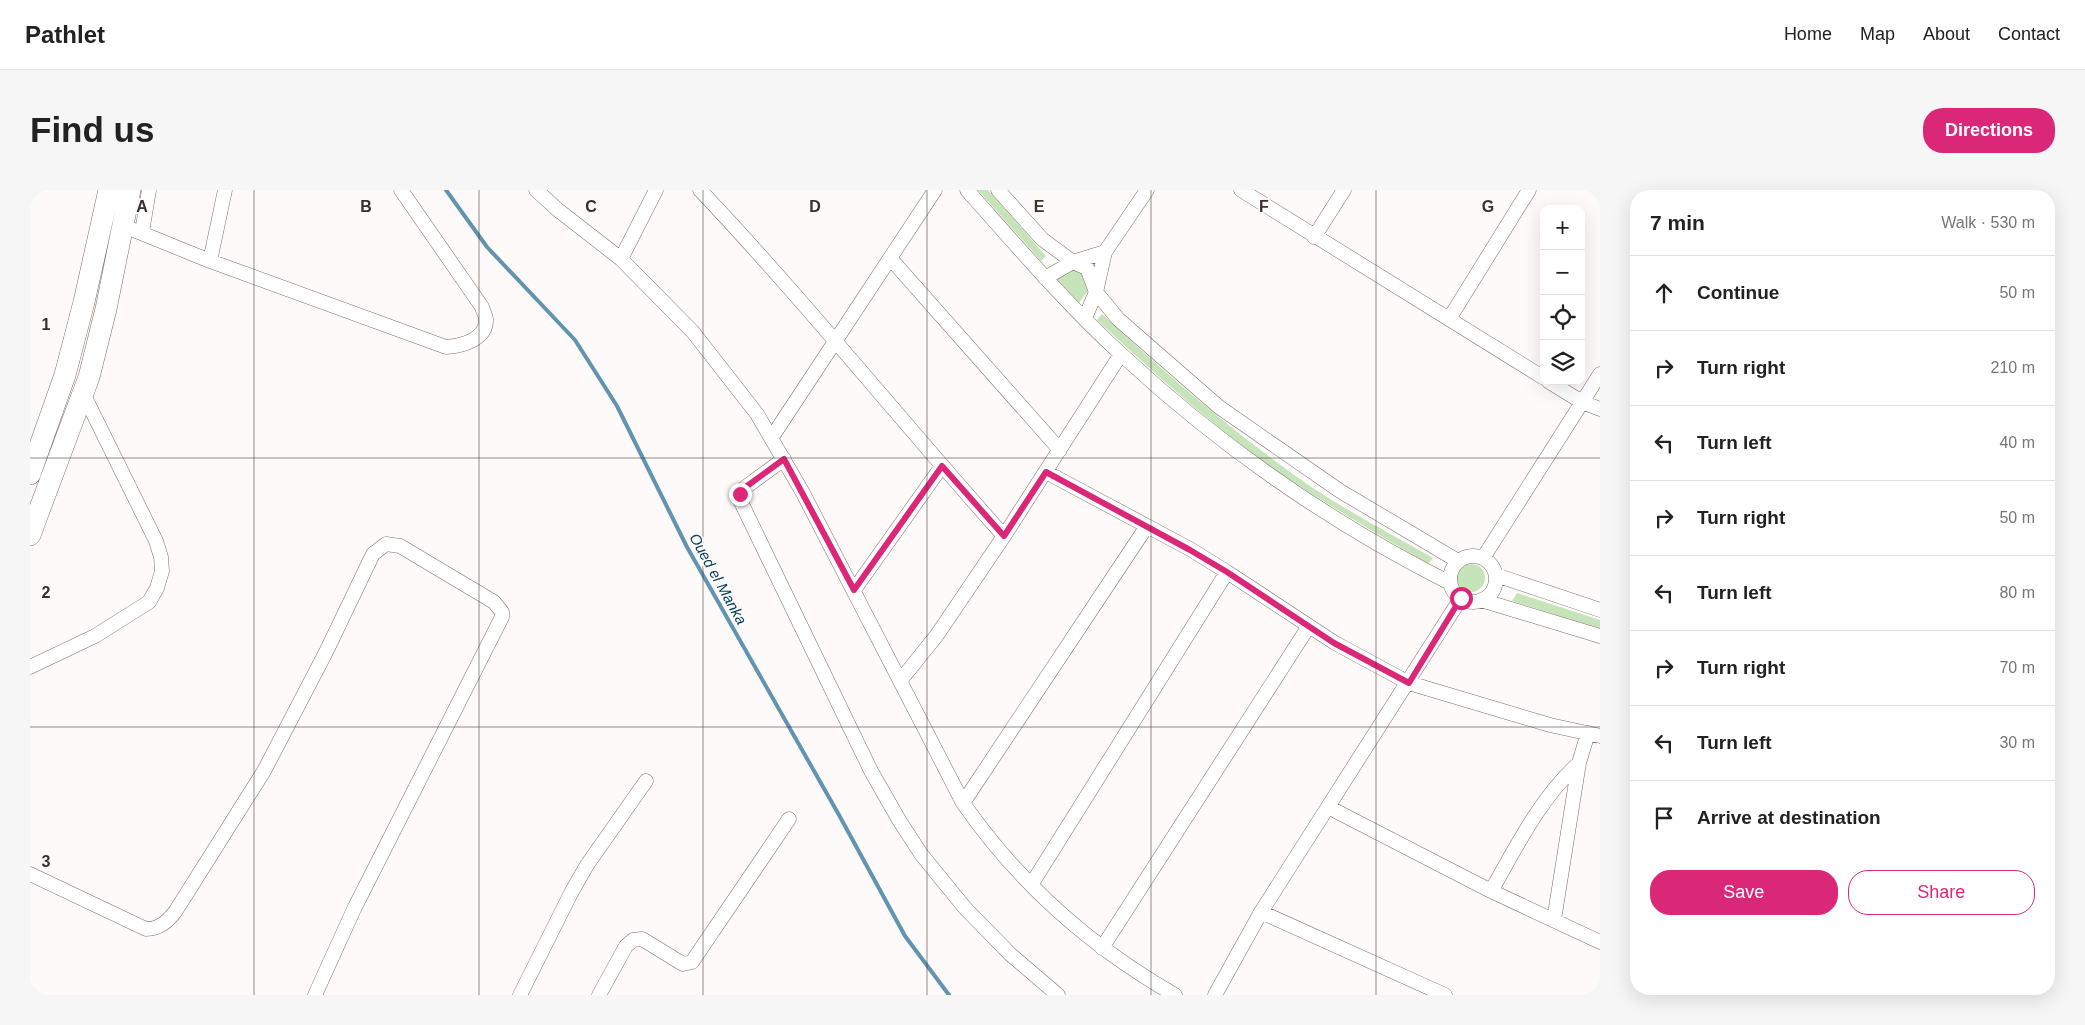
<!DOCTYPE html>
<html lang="en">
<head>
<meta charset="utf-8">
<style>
	:root { --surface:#fff; --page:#f6f6f6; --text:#222; --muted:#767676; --line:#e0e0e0; --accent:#db2777 }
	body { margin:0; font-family:Helvetica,sans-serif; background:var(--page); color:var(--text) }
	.controls { position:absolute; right:15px; top:15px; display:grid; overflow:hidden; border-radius:10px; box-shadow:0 5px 20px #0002 }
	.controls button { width:45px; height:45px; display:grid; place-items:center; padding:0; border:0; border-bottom:1px solid var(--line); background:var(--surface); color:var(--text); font:25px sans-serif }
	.stop { position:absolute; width:15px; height:15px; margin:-11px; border:4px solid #db2777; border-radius:50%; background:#fff }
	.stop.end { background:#db2777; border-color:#fff; box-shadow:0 1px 5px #0008 }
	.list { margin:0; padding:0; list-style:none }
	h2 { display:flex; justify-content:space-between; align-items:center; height:65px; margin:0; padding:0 20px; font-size:21px }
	h2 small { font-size:16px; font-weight:400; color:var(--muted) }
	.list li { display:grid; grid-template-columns:32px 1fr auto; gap:15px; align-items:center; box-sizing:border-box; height:75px; padding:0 20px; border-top:1px solid var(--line) }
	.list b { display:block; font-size:19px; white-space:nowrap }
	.list em { font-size:16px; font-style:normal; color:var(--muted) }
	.actions { display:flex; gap:10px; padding:15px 20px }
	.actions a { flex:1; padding:11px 0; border:1px solid var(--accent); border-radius:20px; text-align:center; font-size:18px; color:var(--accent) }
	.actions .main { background:var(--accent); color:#fff }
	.icon { flex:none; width:28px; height:28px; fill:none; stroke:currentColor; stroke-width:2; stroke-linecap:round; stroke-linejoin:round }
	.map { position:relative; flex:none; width:1570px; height:805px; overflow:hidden; border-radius:20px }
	header { display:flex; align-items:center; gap:30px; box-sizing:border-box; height:70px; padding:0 25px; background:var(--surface); border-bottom:1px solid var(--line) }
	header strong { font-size:24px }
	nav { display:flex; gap:28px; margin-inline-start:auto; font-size:18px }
	.intro { display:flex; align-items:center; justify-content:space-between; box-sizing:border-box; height:120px; padding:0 30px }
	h1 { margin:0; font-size:35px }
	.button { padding:12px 22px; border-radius:20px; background:var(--accent); color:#fff; font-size:18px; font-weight:700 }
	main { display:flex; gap:30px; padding:0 30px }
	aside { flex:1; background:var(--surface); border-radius:20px; box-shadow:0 5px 20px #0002 }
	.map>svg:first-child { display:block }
</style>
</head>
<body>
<header>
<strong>Pathlet</strong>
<nav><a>Home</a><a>Map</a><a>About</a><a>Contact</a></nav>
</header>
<div class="intro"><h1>Find us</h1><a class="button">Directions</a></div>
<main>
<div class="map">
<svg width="1570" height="805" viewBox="0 0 1570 805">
	<rect width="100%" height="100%" fill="#fefaf9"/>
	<path fill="#c6e4ba" d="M948,0h10l58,66 -5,5z
		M1040,80h8l7,4 4,15 -10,14 -22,-24z
		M1072,124c65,61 132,119 205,170 40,27 84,50 126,74l-5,6c-67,-40 -136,-79 -197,-127 -47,-37 -91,-77 -134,-117z
		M1427 388a14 14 0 1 1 28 0a14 14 0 1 1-28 0Z
		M1487,403l83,27v9l-88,-28z"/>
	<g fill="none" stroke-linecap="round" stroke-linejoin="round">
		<path stroke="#6194b0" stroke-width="4" d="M416,0l41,57 88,93 42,66 70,141 152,268 66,121 44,59"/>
		<defs>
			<path id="minor" d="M506,0l22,20 63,49 72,73 64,82 46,79 160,310c55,79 128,144 212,192
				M670,0c105,111 201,231 304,346
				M937,0c50,56 99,114 155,165 98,91 209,168 328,228
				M968,0l44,49 31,23 14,6 9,24 22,27 101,88 121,84 118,70
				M1211,0l303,188
				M94,36l86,35 236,86c15,-1 41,-7 40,-28 0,-3 -3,-8 -4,-12l-81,-117
				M112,42l7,-42
				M1284,47l30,-47
				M860,68l170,192
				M591,69l35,-69
				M180,71l15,-71
				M1015,88l28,-16 32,-10
				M1055,128l11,-26 9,-40 42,-62
				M1419,129l80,-129
				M1518,191l34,21 18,7
				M742,247l163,-247
				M754,269l-41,30 -3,11 131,271 28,49 22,34 44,54 45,46 48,41
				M1016,282l144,77 37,23 108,71 74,40 141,42 50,11
				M1420 389a23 23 0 1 1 46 0a23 23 0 1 1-46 0Z
				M1453,368l117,-184
				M1466,385l104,35
				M824,400l88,-124
				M1451,410l119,36
				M0,477l65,-31 54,-34 8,-14 5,-17 -1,-14 -5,-16 -73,-148
				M870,491l37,-46 67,-99 117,-182
				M933,613l184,-277
				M1298,617l163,84 109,51
				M0,684l116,55c13,0 21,-7 29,-17l89,-141 62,-119 47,-98 13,-10 14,2 94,56 8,10v5l-148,292 -39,86
				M1001,695l196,-313
				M1461,701c26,-45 49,-93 88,-128
				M1231,722l184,83
				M1524,730l25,-157 9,-30
				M1072,758l207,-322
				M490,805l51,-102 16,-28 59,-84
				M569,805l27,-49 7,-6 9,-1 5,3 36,22 9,-2 97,-143
				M1185,805l46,-83 200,-314"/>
			<path id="primary" d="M0,284l35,-99 19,-73 25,-112
				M0,345l59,-158 17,-68 24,-119"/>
		</defs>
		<use href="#minor" stroke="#7f6f68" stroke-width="15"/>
		<use href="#primary" stroke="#7f6f68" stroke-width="22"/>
		<use href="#minor" stroke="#fff" stroke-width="14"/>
		<use href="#primary" stroke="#fff" stroke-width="21"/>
	</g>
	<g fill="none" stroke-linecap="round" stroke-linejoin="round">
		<path stroke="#db2777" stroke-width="6" d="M710,304l3,-5 41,-30 70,131 88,-124 62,70 42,-64 144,78 37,22 107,71 75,40 52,-85"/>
	</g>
	<path fill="none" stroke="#37302d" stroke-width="1" stroke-opacity="0.55" d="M224,0v805M449,0v805M673,0v805M897,0v805M1121,0v805M1346,0v805M0,268h1570M0,537h1570"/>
	<g text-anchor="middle" stroke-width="4" stroke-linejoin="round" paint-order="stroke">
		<g font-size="15" font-style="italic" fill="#00415c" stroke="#fefaf9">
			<text transform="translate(688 389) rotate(61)" y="5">Oued el Manka</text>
		</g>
	</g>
	<g font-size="16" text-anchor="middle" font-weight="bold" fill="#37302d" stroke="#fefaf9" stroke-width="4" stroke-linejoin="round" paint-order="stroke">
		<text x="112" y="22">A</text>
		<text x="336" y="22">B</text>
		<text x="561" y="22">C</text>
		<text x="785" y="22">D</text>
		<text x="1009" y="22">E</text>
		<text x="1234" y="22">F</text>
		<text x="1458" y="22">G</text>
		<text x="16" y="140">1</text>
		<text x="16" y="408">2</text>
		<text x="16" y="677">3</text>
	</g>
</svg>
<div class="controls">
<button>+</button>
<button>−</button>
<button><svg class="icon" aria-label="locate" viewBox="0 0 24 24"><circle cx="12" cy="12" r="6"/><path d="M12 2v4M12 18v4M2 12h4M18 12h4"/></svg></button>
<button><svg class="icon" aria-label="layers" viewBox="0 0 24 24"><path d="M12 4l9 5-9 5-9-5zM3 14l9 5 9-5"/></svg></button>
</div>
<div class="stop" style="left:1431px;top:408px"></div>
<div class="stop end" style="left:710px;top:304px"></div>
</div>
<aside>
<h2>7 min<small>Walk · 530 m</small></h2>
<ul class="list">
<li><svg class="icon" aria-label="ahead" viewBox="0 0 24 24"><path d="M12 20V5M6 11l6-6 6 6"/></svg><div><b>Continue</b></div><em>50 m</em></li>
<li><svg class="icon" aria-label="right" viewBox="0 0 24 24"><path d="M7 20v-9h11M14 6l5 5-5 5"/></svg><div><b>Turn right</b></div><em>210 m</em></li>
<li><svg class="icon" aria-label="left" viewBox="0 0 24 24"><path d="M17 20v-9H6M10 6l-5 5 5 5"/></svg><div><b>Turn left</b></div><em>40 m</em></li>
<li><svg class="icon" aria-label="right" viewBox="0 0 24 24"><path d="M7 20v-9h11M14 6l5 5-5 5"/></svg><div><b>Turn right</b></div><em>50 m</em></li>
<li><svg class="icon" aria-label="left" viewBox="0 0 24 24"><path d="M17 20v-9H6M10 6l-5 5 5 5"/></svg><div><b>Turn left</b></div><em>80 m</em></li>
<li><svg class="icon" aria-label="right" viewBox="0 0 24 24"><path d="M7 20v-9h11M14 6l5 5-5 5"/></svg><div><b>Turn right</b></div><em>70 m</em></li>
<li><svg class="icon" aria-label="left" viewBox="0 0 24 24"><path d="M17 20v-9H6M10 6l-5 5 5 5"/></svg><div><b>Turn left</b></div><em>30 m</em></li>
<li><svg class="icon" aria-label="arrive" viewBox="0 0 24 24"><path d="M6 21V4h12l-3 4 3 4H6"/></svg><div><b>Arrive at destination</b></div></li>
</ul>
<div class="actions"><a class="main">Save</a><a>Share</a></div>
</aside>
</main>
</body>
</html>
